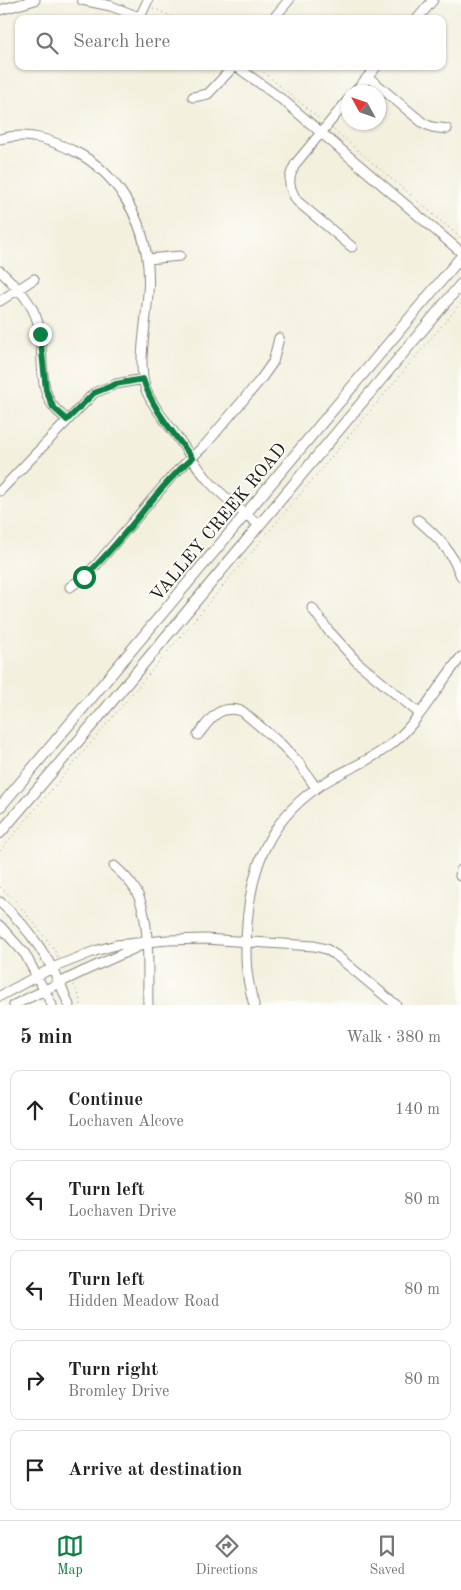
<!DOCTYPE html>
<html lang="en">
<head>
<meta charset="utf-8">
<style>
	:root { --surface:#fff; --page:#f6f6f6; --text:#222; --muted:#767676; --line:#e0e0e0; --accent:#0b8043 }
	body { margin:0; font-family:"Old Standard TT",serif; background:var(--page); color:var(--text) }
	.compass { position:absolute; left:341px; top:85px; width:45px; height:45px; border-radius:50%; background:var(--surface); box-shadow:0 1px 4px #0004; rotate:310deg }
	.stop { position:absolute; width:15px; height:15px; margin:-11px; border:4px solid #0b8043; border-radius:50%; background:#fff }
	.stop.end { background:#0b8043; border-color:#fff; box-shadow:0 1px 5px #0008 }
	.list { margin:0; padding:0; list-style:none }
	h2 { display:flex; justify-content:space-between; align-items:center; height:65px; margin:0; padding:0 20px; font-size:21px }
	h2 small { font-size:16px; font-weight:400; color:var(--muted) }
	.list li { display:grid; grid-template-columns:32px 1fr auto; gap:15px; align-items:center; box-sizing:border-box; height:80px; margin:0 10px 10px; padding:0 10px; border:1px solid var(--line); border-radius:10px }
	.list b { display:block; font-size:19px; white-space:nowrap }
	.list p { margin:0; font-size:16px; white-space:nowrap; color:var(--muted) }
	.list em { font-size:16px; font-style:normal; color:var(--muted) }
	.icon { flex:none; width:28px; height:28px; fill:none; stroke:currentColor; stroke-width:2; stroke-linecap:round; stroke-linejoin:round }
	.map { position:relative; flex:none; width:461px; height:1005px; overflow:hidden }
	.search { position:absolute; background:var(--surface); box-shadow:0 1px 4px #0004; left:15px; right:15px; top:15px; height:55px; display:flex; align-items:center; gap:12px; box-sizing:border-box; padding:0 18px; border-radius:10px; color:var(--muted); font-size:19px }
	.sheet { height:515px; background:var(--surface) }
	nav { display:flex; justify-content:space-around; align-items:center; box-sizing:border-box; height:70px; border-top:1px solid var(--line); background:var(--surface); font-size:14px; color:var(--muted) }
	nav a { display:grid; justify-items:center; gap:2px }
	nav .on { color:var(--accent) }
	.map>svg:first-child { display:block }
</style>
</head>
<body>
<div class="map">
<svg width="461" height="1005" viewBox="0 0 461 1005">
	<rect width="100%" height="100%" fill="#fdfcf7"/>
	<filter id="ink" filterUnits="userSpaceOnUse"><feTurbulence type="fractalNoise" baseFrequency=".02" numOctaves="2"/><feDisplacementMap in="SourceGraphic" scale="10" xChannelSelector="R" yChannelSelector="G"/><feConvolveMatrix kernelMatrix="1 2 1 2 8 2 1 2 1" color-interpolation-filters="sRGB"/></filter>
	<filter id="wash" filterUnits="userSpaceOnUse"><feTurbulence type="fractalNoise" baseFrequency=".0096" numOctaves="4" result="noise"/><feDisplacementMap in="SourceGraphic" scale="20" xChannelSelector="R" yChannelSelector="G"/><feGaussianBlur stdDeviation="1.12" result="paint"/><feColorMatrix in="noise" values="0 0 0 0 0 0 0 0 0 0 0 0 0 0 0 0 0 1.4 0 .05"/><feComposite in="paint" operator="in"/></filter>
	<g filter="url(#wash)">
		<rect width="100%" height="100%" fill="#f3f0de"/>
	</g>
	<g filter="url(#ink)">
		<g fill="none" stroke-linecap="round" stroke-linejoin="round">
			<defs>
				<path id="minor" d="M82,0l29,6 33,13
					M0,10l35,-10
					M140,17l8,-17
					M273,19l16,-19
					M417,19l16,-19
					M236,66l48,35 177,151
					M368,77l55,46 9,4 15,2
					M355,92l22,-26
					M193,97l15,-3 26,-28
					M348,100l-52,63c-9,16 -8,23 1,38l55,46
					M0,139c28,-8 51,1 76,13 39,20 65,63 71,106 3,19 1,38 -1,57 -2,24 -8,51 0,75 6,15 17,28 27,41 12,16 22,34 35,49 15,17 34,31 51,45
					M148,259l32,-3
					M0,271c16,15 32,30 38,52 7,25 -1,62 15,83 4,5 9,9 14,14
					M0,301l34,-22
					M0,491l94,-98 22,-9 27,-5
					M418,520c22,19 32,29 43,56
					M70,587l14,-10 13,-13 76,-89 33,-31 55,-65 12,-17 6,-24
					M312,608l16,22 29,32 62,51
					M198,735c13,-17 21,-31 44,-24l40,34 17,18 17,25
					M114,866c8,7 15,14 21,23 17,29 12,83 13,116
					M460,876l1,-6
					M0,902c32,28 54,64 69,103
					M0,926l25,28 27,51
					M0,996l52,-28 43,-17 21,-6 52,-5 37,-1 109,7 12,3 11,7 59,49
					M14,1005l70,-34 56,-25
					M254,1005c-9,-32 -9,-49 -7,-82 5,-56 20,-99 68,-134 24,-18 54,-26 78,-46 28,-24 45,-58 68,-86"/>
				<path id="major" d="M0,807l461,-550
					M0,833l98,-115 363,-434"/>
			</defs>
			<use href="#minor" stroke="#88867d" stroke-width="11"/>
			<use href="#major" stroke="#88867d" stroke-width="12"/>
			<path stroke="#88867d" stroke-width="1" stroke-dasharray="1 4" stroke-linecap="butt" d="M153,8l24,11
				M256,66l65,54
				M334,130l127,108
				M0,851l461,-548
				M0,887l17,15 37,47 4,8
				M74,985l4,8 3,12"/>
			<use href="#minor" stroke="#fff" stroke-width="9"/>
			<use href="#major" stroke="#fff" stroke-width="10"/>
		</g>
	</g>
	<g fill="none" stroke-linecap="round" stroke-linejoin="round" filter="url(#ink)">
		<path stroke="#0b8043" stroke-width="6" d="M40,334l6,56 7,17 14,13 27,-27 22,-9 27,-5c9,30 31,54 49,79 -40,35 -68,83 -108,119"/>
	</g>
	<g text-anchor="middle" stroke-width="4" stroke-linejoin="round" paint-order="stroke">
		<g font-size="18" fill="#1c1c1c" stroke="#fdfcf7">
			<text transform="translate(218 522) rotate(-50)" y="6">VALLEY CREEK ROAD</text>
		</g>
	</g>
</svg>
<svg class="compass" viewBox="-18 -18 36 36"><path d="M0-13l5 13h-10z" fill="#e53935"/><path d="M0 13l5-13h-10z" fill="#767676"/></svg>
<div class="stop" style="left:84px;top:577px"></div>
<div class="stop end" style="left:40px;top:334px"></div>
<div class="search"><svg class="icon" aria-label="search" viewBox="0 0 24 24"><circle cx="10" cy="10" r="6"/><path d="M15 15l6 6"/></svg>Search here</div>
</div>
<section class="sheet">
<h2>5 min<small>Walk · 380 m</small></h2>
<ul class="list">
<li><svg class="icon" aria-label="ahead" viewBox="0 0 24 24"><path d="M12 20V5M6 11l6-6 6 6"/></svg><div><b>Continue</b><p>Lochaven Alcove</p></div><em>140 m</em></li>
<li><svg class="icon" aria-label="left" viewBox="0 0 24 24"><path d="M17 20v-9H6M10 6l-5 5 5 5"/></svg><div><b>Turn left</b><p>Lochaven Drive</p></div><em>80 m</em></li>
<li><svg class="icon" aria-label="left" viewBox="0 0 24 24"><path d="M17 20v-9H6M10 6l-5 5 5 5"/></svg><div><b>Turn left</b><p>Hidden Meadow Road</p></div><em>80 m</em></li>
<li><svg class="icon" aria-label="right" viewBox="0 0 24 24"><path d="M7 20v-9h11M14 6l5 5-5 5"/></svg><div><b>Turn right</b><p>Bromley Drive</p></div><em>80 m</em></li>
<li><svg class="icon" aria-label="arrive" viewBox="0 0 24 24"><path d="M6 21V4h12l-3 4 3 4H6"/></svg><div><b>Arrive at destination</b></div></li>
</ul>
</section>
<nav>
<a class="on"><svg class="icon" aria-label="map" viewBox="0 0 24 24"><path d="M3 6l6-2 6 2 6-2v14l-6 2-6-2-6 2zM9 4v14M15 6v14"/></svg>Map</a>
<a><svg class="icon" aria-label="directions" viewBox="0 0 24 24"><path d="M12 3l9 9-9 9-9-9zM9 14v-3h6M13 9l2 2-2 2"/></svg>Directions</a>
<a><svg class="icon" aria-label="saved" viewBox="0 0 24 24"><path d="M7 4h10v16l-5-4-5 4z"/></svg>Saved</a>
</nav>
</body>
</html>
